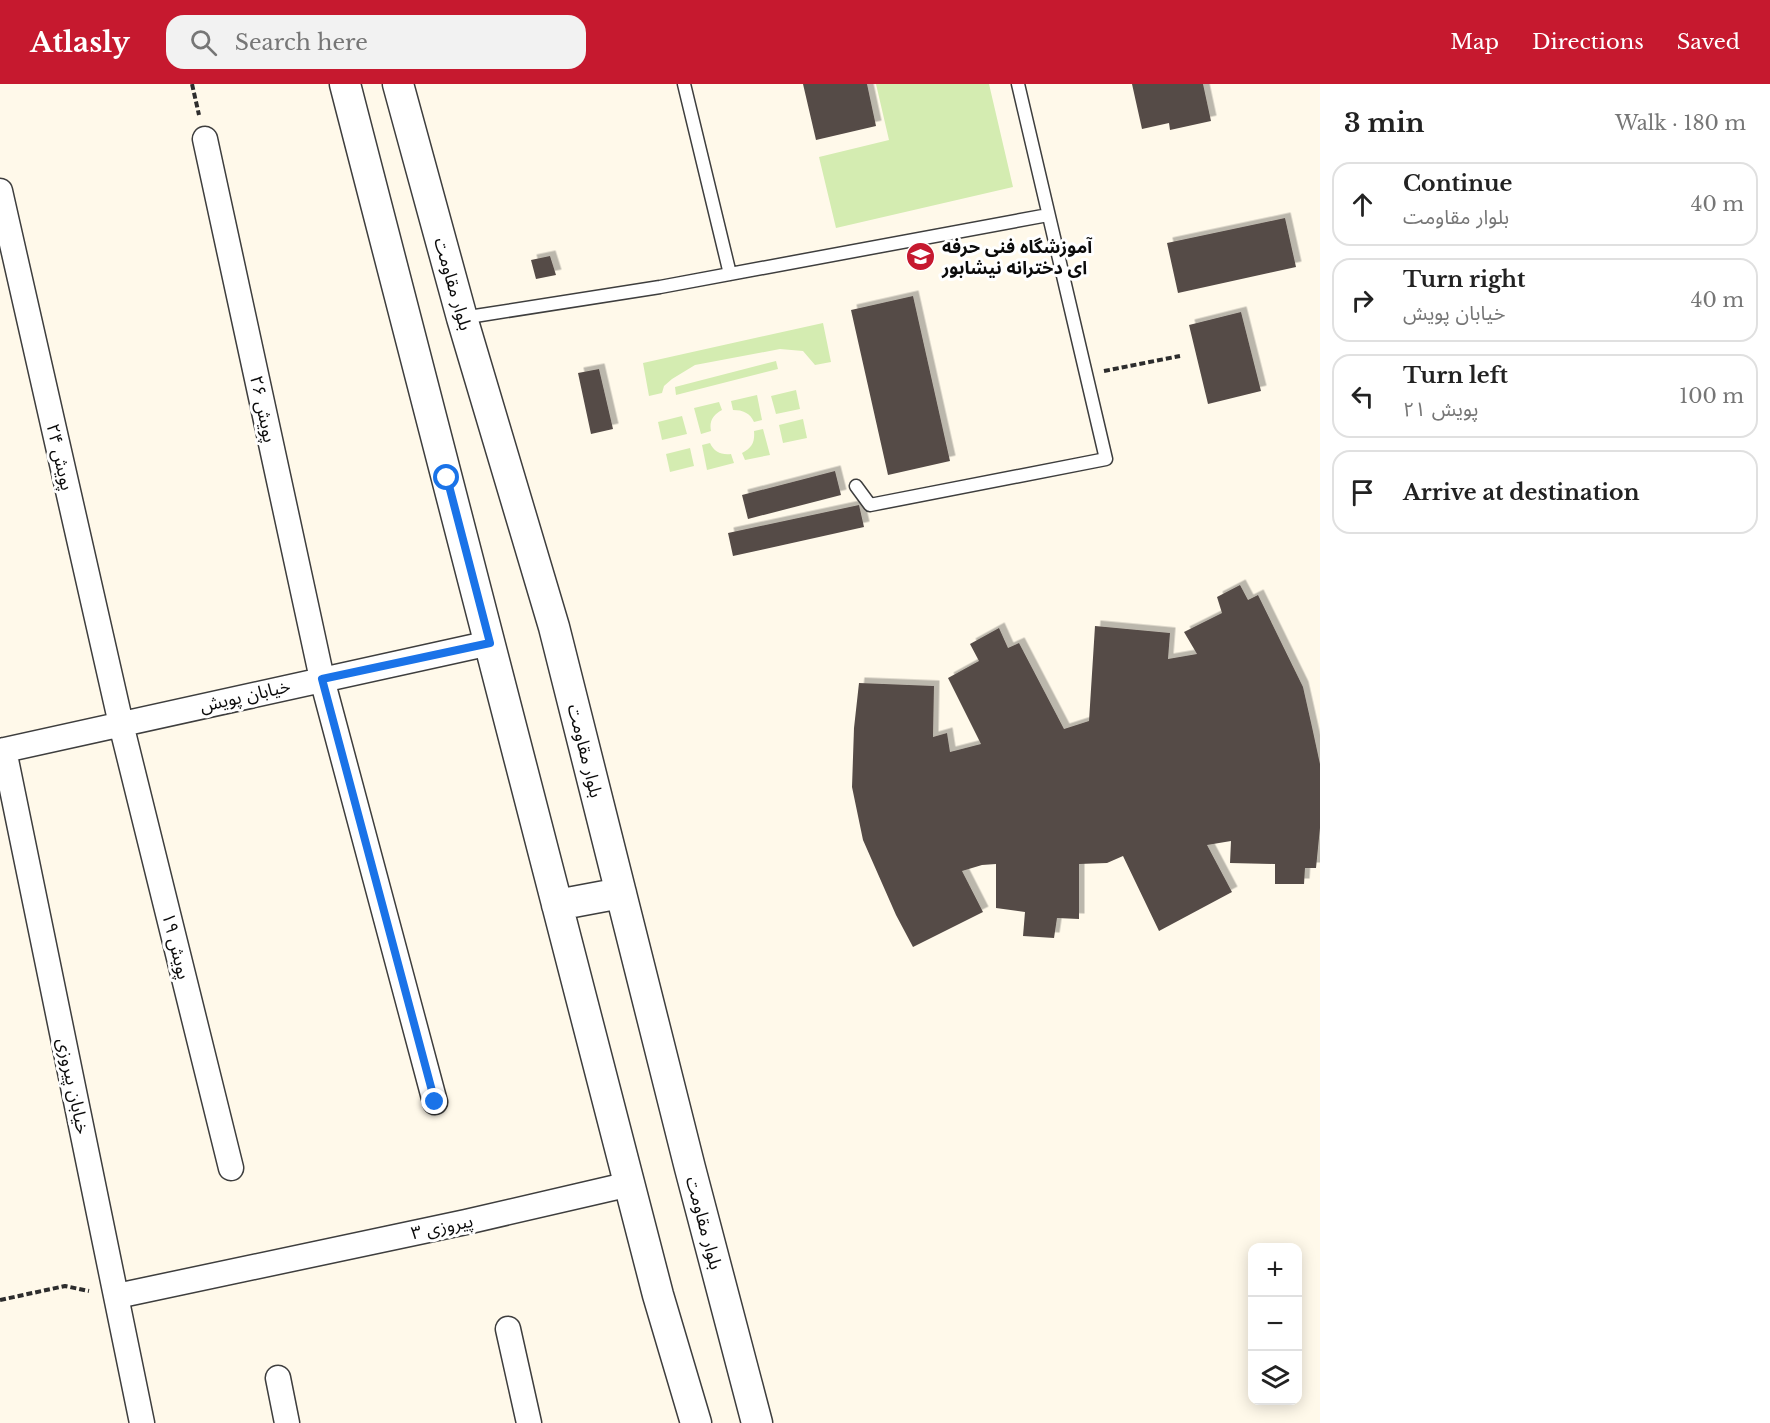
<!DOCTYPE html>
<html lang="en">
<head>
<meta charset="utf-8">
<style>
	:root { --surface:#fff; --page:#f2f2f2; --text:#222; --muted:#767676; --line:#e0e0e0; --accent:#c6192f }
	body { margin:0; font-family:"Libre Baskerville","Noto Sans Arabic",serif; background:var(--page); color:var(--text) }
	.controls { position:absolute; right:18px; bottom:18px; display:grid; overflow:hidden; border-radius:12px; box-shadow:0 3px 15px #0003 }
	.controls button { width:54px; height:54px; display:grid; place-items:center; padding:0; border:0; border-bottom:2px solid var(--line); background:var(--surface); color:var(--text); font:30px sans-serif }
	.stop { position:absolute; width:18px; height:18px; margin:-14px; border:4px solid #1a73e8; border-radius:50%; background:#fff }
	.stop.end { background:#1a73e8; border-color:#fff; box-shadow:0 2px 6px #0008 }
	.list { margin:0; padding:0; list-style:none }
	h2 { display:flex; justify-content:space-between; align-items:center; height:78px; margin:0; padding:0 24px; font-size:26px }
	h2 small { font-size:20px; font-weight:400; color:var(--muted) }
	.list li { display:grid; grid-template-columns:39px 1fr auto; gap:18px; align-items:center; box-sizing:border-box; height:84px; margin:0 12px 12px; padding:0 12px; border:2px solid var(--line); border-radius:18px }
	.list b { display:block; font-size:22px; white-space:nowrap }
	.list p { margin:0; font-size:20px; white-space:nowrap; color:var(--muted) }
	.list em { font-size:20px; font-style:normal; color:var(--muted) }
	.icon { flex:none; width:33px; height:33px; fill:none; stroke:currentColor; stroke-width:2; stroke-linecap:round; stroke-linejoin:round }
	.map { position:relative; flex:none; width:1320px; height:1339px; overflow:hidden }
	header { display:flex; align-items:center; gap:36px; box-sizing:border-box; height:84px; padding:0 30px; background:var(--accent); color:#fff }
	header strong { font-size:28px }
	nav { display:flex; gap:33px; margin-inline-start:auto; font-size:21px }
	.search { width:420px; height:54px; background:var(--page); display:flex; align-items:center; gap:15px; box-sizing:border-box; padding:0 21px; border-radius:18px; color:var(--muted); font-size:22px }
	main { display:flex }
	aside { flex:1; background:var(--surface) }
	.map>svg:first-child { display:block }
</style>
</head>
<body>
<header>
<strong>Atlasly</strong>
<div class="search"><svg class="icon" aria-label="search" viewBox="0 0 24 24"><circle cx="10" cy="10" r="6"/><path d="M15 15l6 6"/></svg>Search here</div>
<nav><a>Map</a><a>Directions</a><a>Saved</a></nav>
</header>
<main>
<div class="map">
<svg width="1320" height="1339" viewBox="0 0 1320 1339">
	<defs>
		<filter id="shadow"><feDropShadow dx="5.5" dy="-5.5" stdDeviation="0" flood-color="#0004"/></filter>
	</defs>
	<rect width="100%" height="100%" fill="#fff9ea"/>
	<path fill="#d4ecb1" d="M876,0h113l24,103 -177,41 -17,-71 70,-17z
		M823,239l8,39 -16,3 -12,-14 -23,-2 -85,16 -23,14 -8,7 -2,7 -13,3 -6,-33z
		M776,277l2,8 -102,26 -1,-8z
		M796,306l4,19 -24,5 -5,-18z
		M757,311l5,25 -8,2c-4,-9 -11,-12 -21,-12l-2,-9z
		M719,318l3,8c-9,5 -13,11 -11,21l-10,3 -7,-26z
		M682,332l5,18 -25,6 -4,-18z
		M803,335l4,19 -24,5 -4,-18z
		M763,345l7,26 -25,5 -3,-7c10,-5 13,-11 12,-22z
		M710,359c4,9 11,12 21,11l3,9 -27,7 -5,-25z
		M690,364l4,18 -24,6 -4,-18z"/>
	<path fill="#554b47" filter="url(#shadow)" d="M803,0h64l9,42 -60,14z
		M1132,0h71l8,37 -41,9 -1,-7 -27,6z
		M1285,134l11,49 -118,26 -11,-50z
		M550,172l6,19 -20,4 -5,-19z
		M913,212l37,165 -62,14 -37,-165z
		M1241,228l20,79 -53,13 -19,-79z
		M599,285l14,60 -22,5 -13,-61z
		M835,387l6,24 -93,24 -6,-24z
		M859,421l5,22 -131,29 -5,-23z
		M1240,501l8,15 10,-5 45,92 9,40 8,37v64l-4,40h-11l-1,16h-29v-20l-45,-1 1,-22 -24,4 25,47 -73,39 -36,-75 -16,7 -28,1v55l-22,-1 -3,20 -31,-2 2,-24 -29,-4v-44l-14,1 -20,6 21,41 -70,35 -17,-32 -33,-75 -11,-53 2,-59 5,-45 75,3 -1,51 14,-4 3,19 31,-8 -33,-66 31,-17 -9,-17 29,-16 9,20 11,-5 45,86 25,-8 6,-95 75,7 -2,26 29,-5 -13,-22 38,-19 -5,-16z"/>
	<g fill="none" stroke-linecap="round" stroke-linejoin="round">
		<defs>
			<path id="service" d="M684,0l46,190
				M462,234l198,-31 388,-72
				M856,402l14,19 236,-46 -88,-375"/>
			<path id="minor" d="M205,55l117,540 113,423
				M0,107l121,533 110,444
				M4,666l138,673
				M0,667l490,-108
				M117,1212l349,-74 164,-38
				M508,1245l21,94
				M278,1294l9,45"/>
			<path id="tertiary" d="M345,0l313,1211 38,128
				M398,0l64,234 92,309 136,541 67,255
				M557,821l64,-12"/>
		</defs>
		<use href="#service" stroke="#3e3e3e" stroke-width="15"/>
		<use href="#minor" stroke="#3e3e3e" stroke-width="27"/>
		<use href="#tertiary" stroke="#3e3e3e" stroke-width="33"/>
		<path stroke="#2d2d2d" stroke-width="4" stroke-dasharray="6 3" stroke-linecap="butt" d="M192,0l7,31
			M1104,287l76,-15
			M0,1216l65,-14 24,5"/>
		<use href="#service" stroke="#fff" stroke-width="12"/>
		<use href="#minor" stroke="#fff" stroke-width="24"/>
		<use href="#tertiary" stroke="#fff" stroke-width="30"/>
	</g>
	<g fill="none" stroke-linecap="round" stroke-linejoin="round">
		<path stroke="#1a73e8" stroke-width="8" d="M435,1018l-113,-423 168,-36 -43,-165"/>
	</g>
	<defs>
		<symbol id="university-disc" viewBox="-11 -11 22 22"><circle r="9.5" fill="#c6192f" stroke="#fff"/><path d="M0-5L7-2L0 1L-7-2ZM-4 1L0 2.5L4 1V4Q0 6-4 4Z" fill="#fff"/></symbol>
	</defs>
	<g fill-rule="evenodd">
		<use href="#university-disc" x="904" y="156" width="33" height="33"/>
	</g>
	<g text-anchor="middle" stroke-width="6" stroke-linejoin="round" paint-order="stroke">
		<g font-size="18" font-weight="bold" fill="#0b0b0b" stroke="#fff" text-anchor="start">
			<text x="942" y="169">آموزشگاه فنی حرفه<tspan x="942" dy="21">ای دخترانه نیشابور</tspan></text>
		</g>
		<g font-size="18" fill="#0b0b0b" stroke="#fff">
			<text transform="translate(453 200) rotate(74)" y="6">بلوار مقاومت</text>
			<text transform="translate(263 325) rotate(78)" y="6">پویش ۲۶</text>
			<text transform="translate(60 373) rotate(77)" y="6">پویش ۲۴</text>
			<text transform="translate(245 612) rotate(-13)" y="6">خیابان پویش</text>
			<text transform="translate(585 667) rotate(76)" y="6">بلوار مقاومت</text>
			<text transform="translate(176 862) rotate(76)" y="6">پویش ۱۹</text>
			<text transform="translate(73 1002) rotate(78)" y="6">خیابان پیروزی</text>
			<text transform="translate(704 1139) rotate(75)" y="6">بلوار مقاومت</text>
			<text transform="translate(442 1143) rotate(-12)" y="6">پیروزی ۳</text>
		</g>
	</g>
</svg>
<div class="controls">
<button>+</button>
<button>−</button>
<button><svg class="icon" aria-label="layers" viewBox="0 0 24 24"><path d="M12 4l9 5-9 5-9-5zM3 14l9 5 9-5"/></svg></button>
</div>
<div class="stop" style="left:447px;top:394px"></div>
<div class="stop end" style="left:435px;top:1018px"></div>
</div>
<aside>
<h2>3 min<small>Walk · 180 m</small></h2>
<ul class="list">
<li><svg class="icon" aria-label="ahead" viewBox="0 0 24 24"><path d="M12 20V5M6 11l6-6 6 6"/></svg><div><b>Continue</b><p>بلوار مقاومت</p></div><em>40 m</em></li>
<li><svg class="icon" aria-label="right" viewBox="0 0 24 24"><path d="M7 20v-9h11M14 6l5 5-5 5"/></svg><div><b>Turn right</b><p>خیابان پویش</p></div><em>40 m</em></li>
<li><svg class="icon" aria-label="left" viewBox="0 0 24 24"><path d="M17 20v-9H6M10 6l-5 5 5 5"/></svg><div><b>Turn left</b><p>پویش ۲۱</p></div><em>100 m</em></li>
<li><svg class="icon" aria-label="arrive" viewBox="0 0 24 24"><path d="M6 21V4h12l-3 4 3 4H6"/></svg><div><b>Arrive at destination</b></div></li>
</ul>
</aside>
</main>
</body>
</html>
